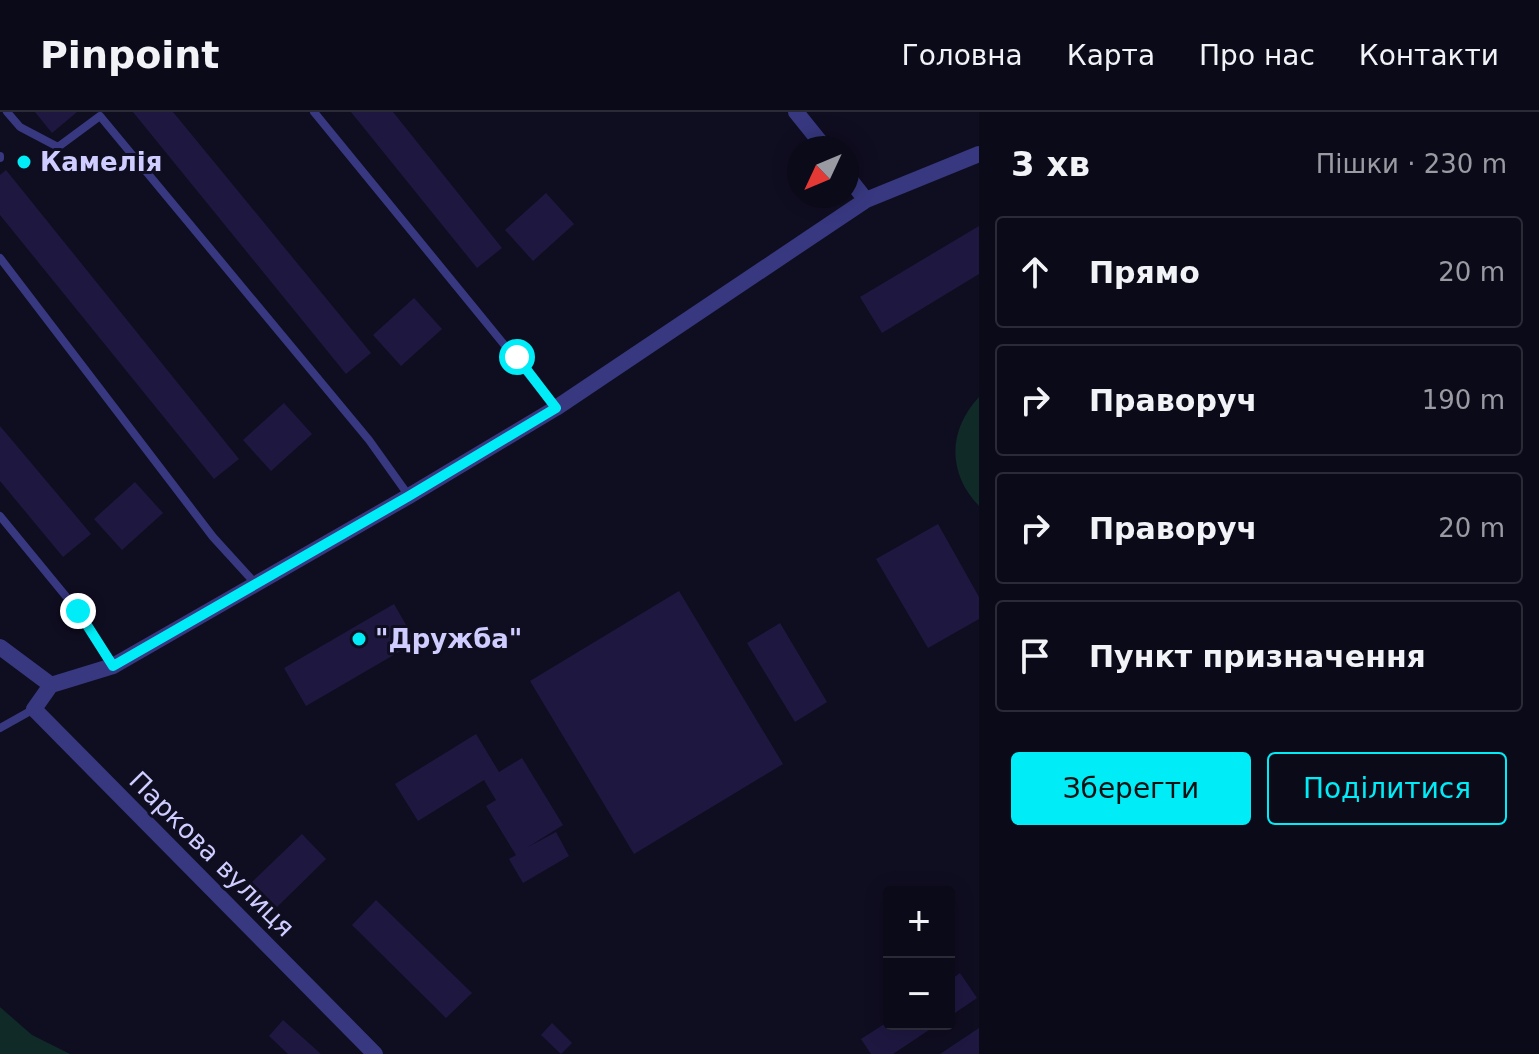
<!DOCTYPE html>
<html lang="uk">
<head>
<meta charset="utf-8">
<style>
	:root { --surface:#0b0a18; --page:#191825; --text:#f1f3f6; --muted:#9a9aa2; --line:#2b2b37; --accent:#00ecf7 }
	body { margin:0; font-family:"DejaVu Sans",sans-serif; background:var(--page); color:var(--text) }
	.controls { position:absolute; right:24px; bottom:24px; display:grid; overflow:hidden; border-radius:8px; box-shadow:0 4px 20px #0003 }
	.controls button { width:72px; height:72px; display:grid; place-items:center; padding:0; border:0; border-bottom:2px solid var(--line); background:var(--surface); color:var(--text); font:40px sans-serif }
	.compass { position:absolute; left:787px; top:24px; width:72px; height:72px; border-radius:50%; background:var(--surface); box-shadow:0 4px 20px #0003; rotate:226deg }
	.stop { position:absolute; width:24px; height:24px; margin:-18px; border:6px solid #00ecf7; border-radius:50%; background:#fff }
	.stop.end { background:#00ecf7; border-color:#fff; box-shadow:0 2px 8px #0008 }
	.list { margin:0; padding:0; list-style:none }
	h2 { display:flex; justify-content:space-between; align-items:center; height:104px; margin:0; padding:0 32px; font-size:34px }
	h2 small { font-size:26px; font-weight:400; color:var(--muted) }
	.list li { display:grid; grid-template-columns:52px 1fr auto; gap:24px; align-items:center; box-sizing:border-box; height:112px; margin:0 16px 16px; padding:0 16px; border:2px solid var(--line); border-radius:8px }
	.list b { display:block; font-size:30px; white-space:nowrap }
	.list em { font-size:26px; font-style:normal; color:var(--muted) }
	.actions { display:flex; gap:16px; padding:24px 32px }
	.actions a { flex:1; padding:18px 0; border:2px solid var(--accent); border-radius:8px; text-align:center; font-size:28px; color:var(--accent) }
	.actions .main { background:var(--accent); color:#111 }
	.icon { flex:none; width:44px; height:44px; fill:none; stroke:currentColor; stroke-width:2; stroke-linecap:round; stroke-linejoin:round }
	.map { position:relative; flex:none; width:979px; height:942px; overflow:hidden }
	header { display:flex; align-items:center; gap:48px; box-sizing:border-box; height:112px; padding:0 40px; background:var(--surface); border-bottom:2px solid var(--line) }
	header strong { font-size:38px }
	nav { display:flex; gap:44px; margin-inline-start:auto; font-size:28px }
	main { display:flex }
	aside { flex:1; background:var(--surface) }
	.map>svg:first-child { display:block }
</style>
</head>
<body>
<header>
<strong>Pinpoint</strong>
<nav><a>Головна</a><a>Карта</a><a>Про нас</a><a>Контакти</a></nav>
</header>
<main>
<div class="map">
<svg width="979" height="942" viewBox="0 0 979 942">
	<rect width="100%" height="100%" fill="#0f0d20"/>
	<path fill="#102a28" d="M979,285v109c-32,-33 -31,-76 0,-109z
		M0,895l32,28 38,19h-70z"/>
	<path fill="#1e1841" d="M35,0h42l-25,21z
		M133,0h40l198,241 -25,21z
		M351,0h42l109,136 -25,20z
		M6,58l233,289 -25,20 -214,-264v-40z
		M546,81l28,31 -41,37 -28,-31z
		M979,114v48l-97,59 -22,-36z
		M414,186l28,31 -41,37 -28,-31z
		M284,291l28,31 -41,37 -28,-31z
		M0,314l91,108 -28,23 -63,-76z
		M135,370l28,31 -41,37 -28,-31z
		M938,412l41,73v22l-51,29 -52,-89z
		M679,479l104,173 -149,90 -104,-173z
		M394,492l22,38 -110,64 -22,-38z
		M780,511l47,79 -32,20 -48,-79z
		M476,622l23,38 23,-14 41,67 -35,22 28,-15 13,24 -46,27 -14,-24 7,-4 -30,-49 10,-6 -12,-20 -66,41 -23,-37z
		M302,722l24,25 -49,48 -25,-25z
		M376,788l96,93 -26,25 -94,-93z
		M960,861l17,25 -28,19v-36z
		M283,908l38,34h-33l-19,-18z
		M889,909v3h49l-45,30h-22l-10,-15z
		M552,911l20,20 -11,11 -20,-19z
		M979,916v26h-39z"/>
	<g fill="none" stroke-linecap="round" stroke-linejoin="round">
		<path stroke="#373880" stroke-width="8" d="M7,0l13,15 38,20 42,-31 269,324 40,56
			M314,0l242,296
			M0,44v2
			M0,146l213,279 42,46
			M0,404l78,95 34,55
			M0,616l34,-19"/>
		<path stroke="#373880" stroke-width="16" d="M796,0l29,36
			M847,64l19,24
			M0,535l51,38 62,-19 296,-170 147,-88 310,-208 113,-46
			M51,573l-17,24 341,345"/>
	</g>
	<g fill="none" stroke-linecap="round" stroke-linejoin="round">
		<path stroke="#00ecf7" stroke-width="10" d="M78,499l35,55 296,-170 147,-88 -39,-51"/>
	</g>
	<g fill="#00ecf7" stroke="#0f0d20" stroke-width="3">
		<circle cx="24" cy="50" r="8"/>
		<circle cx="359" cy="527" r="8"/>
	</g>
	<g text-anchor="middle" stroke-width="6" stroke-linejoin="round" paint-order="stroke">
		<g font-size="26" font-weight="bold" fill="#cfccff" stroke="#0f0d20" text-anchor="start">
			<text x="40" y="59">Камелія</text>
			<text x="375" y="536">"Дружба"</text>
		</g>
		<g font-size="26" fill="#cfccff" stroke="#0f0d20">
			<text transform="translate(212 742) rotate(45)" y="9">Паркова вулиця</text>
		</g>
	</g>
</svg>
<div class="controls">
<button>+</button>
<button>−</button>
</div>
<svg class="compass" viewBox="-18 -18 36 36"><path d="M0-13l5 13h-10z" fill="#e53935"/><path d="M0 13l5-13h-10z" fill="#9a9aa2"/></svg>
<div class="stop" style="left:517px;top:245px"></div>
<div class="stop end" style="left:78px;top:499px"></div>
</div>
<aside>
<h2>3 хв<small>Пішки · 230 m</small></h2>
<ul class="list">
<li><svg class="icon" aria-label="ahead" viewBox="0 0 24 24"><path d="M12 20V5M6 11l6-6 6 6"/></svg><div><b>Прямо</b></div><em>20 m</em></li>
<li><svg class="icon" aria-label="right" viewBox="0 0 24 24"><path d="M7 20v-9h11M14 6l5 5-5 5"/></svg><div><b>Праворуч</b></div><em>190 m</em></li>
<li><svg class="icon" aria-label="right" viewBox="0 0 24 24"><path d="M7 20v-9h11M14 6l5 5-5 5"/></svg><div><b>Праворуч</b></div><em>20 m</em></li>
<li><svg class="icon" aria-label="arrive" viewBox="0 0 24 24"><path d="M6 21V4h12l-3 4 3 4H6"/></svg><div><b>Пункт призначення</b></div></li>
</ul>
<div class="actions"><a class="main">Зберегти</a><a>Поділитися</a></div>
</aside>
</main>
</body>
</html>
